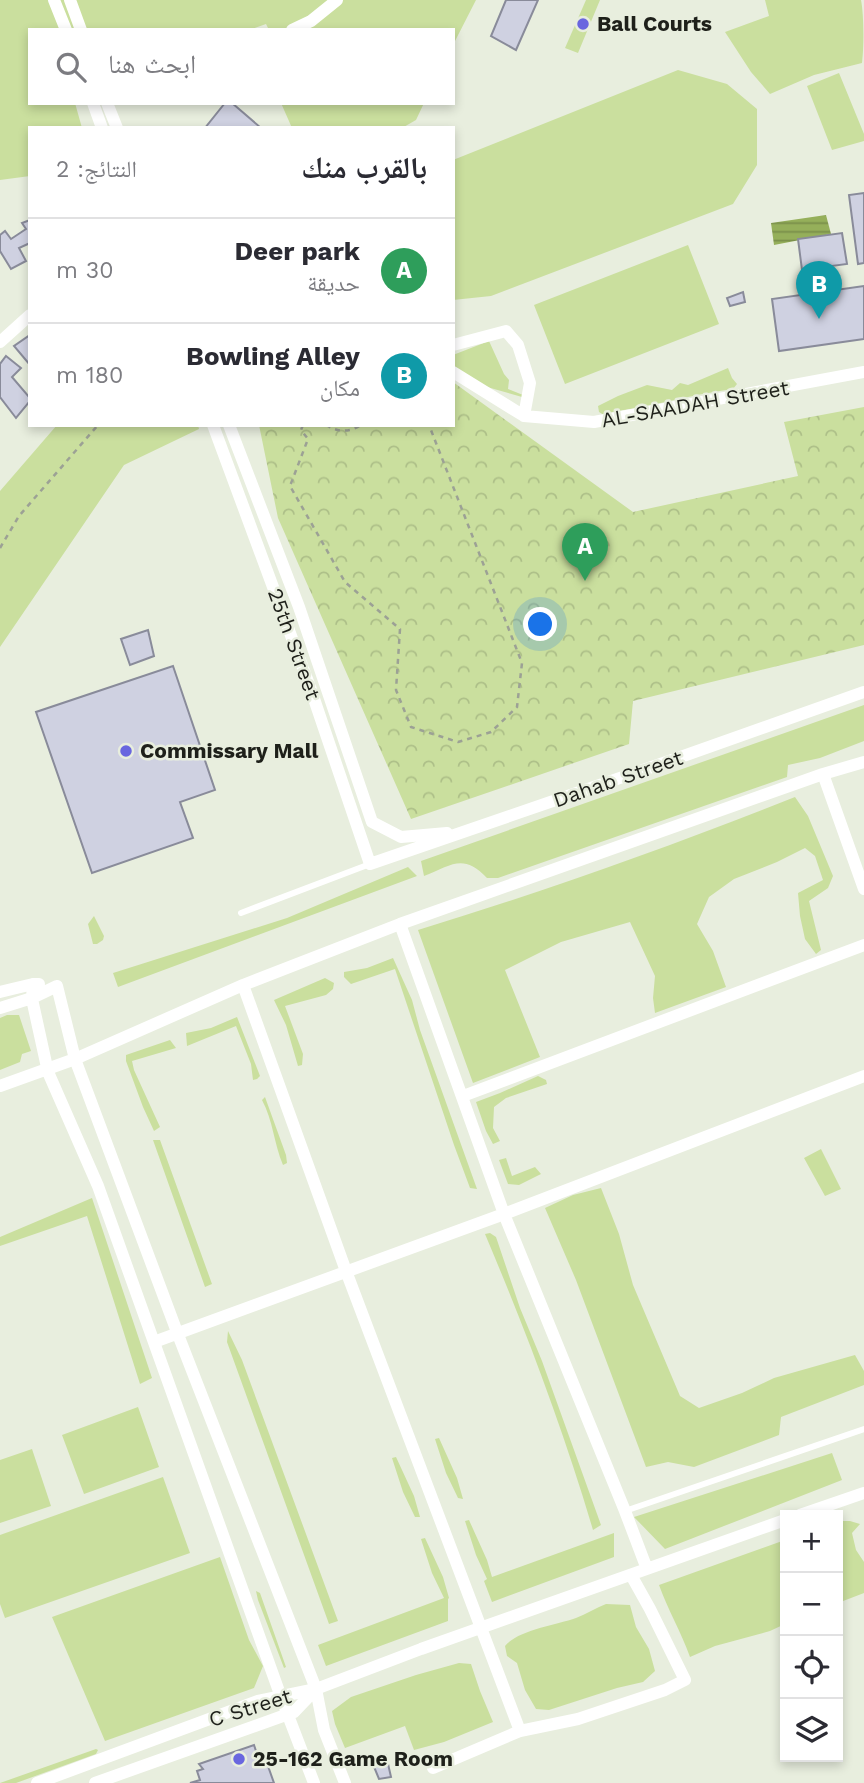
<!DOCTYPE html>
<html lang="ar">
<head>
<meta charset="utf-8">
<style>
	:root { --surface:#fff; --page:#f7f7f7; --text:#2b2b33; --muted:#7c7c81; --line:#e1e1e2; --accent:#ea580c }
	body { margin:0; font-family:"Work Sans","Noto Naskh Arabic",sans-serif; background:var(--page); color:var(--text); direction:rtl }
	.controls { position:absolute; right:21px; bottom:21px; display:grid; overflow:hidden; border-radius:0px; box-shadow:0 4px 10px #0003 }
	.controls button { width:63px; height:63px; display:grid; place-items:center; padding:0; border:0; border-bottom:2px solid var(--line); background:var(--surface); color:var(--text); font:35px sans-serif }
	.you { position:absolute; left:541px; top:625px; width:24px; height:24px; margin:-18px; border:5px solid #fff; border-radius:50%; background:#1a73e8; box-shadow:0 0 0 10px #1a73e833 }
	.badge { display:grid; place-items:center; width:46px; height:46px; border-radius:50%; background:var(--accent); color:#fff; font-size:23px; font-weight:700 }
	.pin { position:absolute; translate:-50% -58px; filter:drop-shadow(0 2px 4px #0008) }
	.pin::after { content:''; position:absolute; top:37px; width:24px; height:21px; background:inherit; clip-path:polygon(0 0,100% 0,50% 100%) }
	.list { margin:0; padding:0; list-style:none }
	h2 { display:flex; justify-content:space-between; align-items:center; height:91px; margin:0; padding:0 28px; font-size:30px }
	h2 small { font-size:23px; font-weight:400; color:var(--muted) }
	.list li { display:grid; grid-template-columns:46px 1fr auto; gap:21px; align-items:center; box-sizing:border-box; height:105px; padding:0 28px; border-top:2px solid var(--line) }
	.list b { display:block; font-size:26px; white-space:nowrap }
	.list p { margin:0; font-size:23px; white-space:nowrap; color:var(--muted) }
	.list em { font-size:23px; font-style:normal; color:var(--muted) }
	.icon { flex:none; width:38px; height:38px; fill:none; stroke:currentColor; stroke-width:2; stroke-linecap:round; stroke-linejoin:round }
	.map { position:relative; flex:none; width:864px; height:1783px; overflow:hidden; direction:ltr }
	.search { position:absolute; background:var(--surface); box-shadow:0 4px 10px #0003; left:28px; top:28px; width:427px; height:77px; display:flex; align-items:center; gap:18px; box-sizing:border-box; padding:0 24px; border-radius:0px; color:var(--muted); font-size:26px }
	.panel { position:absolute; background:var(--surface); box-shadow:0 4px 10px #0003; left:28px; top:126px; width:427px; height:301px; border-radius:0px; direction:rtl }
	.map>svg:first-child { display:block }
</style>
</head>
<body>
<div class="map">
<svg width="864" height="1783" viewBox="0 0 864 1783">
	<defs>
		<pattern id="park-crowns" width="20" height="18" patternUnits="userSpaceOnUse" patternTransform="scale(1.75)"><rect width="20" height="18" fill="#cadf9e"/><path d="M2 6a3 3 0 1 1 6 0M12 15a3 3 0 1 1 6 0" fill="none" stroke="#adbf88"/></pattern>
		<pattern id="water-rules" width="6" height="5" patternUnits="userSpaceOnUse" patternTransform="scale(1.75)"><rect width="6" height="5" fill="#95af5a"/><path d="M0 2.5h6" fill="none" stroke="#798e4a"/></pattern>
	</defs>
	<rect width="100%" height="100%" fill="#e8eede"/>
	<path fill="#cadf9e" d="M0,0h476l-23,45v-15h-184l-3,-6 -17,6h-219v73h45l7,25h-52v48l-30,4z
		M586,0h14l-22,53 -13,-5z
		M765,0h96c3,15 3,47 1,63l-48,12 -44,19 -19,-22 -26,-40 44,-16z
		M678,70l49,14 30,25v56l-24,39 -242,92 -38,4v-140z
		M839,73l25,61v7l-32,9 -25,-64z
		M281,103h143l-8,17 -14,8h-110z
		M688,245l31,79 -154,60 -31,-79z
		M489,341l15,33 5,6 -1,9 15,6 -1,2 -35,-10 -34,-21v-11z
		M728,368l4,10 5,6 -4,5c-31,4 -61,12 -92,18 -14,3 -23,3 -37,8l-5,-3 -1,-6 20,-10 29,-11 25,5 8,-7 8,2z
		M57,425h141l1,4 -75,36 -124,182v-156z
		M864,705v36l-44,17 -32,7 -1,12 -289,101h-11c-24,-25 -35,-13 -63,-2l-3,-15z
		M795,797l13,19 25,60 -5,12 -19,13 12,49 -5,4 -11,-15 -5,-23 -2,-23 25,-13 -8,-24 -10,-8 -28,14 -43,17 -25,18 -12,27 16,27 13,36 -71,26 -2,-15 2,-22 -25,-54 -69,20 -56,28 35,87 -67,26 -55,-153c128,-39 253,-84 377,-133z
		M408,867l9,9 -299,111 -5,-14 174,-55z
		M94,916l10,20 -1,4 -6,4h-4l-5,-20z
		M393,958l19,42 8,30 57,159 -7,-1 -16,-43 -59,-176 -44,15 -7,-7v-5l23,-4z
		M325,978l9,5 -1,6 -7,6 -41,11 18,48 -1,11 -4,1 -12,-41 -12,-25z
		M7,1015h12l12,36 -9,3 -2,8 -20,8v-52z
		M237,1017l23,59 -3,3 -4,1 -2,-16 -15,-38 -49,20 -1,-13 25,-5z
		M170,1040l6,8 -44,13 2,9 26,57 -6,4 -11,-24 -17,-46v-6z
		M538,1076l8,4 1,4 -41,14 -12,9 -1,21 7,13 -7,3 -7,-13 -10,-29 24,-9z
		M265,1097l21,58 1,8 -4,2c-9,-21 -10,-45 -21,-65z
		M153,1140h7l52,144 -7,3z
		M821,1149l20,40 -16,7 -21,-38z
		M506,1158l6,18 23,-9 6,7 -22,11 -11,-1 -9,-24z
		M601,1188l18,46 14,51 47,111 19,12 43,-15 32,-15 81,-23 9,16v14l-83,32 -2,18 -85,32 -26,-5 -22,5 -70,-187 -31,-72 28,-13z
		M92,1198l60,180 -12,6 -53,-168 -87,30v-9z
		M490,1233l6,4 24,71 22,53 59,164 -8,5c-30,-101 -67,-199 -108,-296z
		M228,1331l14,29 96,261 -9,3 -102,-282z
		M138,1407l21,60 -75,27 -22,-59z
		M439,1438l18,40 6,21 -5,-1 -12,-25 -11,-34z
		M32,1449l19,57 -51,17v-63z
		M832,1453l10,27 -177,69 -31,-32z
		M396,1457l18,39 6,21h-5l-12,-25 -11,-34z
		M163,1477l27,76 -185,65 -5,-14v-69z
		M469,1520l18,40 5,17 122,-44v24l-122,45 -8,-21 3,-2 -11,-24 -11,-34z
		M838,1521h12l10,3 -8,9 4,17 8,12v31l-26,10z
		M425,1538l18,39 6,21 -1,1v22l-122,45 -8,-21 126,-47 -12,-25 -11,-34z
		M785,1540v84l-15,7 -55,15 -25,11c-9,-25 -22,-47 -31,-72z
		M220,1557l29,83 14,26 -9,22 -149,53 -53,-124z
		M256,1591l4,2 26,74 -2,1 -26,-68z
		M606,1604l24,1 6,22 13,22 6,22 -12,11 -26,6 -68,22 -13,-1 -11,-19 -8,-27 -10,-7 -2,-10c13,-16 51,-21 71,-28 10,-4 20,-10 30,-14z
		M459,1663l12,1 9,27 13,31 -49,20 -30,8 -9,-24 -60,22 -10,-24 -3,-13 19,-14 65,-22z
		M96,1749l2,1 -2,4 -80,29h-16z"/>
	<path fill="url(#park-crowns)" d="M453,382l180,130 165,-36 -14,-54 80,-15v238l-231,56 -4,43 -218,75 -133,-301 -19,-93h194z"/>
	<path fill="url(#water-rules)" d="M826,215l5,19 -57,11 -3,-22z"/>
	<path fill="#cfd1e1" stroke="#898b9a" stroke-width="2" d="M506,0h32l-22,50 -25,-14z
		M225,103h7l29,25h-56z
		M864,193v70l-6,1 -9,-69z
		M30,220v23l-11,5 7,13 -15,8 -11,-18v-16l5,-4 6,8 15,-10 -4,-6z
		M842,233l5,31 -45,6 -4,-31z
		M864,286v53l-85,12 -7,-52z
		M743,292l2,10 -15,4 -3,-8z
		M30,335v30l-16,-19z
		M6,356l15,12 -9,9 18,21v3l-14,17 -16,-21v-33z
		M148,630l6,26 -24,9 -9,-26z
		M173,666l42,124 -35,12 13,36 -101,35 -56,-161z
		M254,1745l3,9 6,-2 11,31h-84l10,-3 -3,-9 6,-2 -4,-5z
		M386,1755l5,22 -12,2 -9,-22z"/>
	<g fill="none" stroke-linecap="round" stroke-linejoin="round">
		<path stroke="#9ca195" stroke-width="2.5" stroke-dasharray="5 5" stroke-linecap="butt" d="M303,425l-2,5 7,9 -18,47 55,96 55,47 -4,61 15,37 47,15 33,-10 26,-25 5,-44 -93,-238
			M326,425c11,7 23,8 35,0
			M0,548l19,-32 79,-91"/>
		<path stroke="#fff" stroke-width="6" d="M241,913l129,-49
			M625,1511l239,-82"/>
		<path stroke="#fff" stroke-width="12" d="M54,0l12,30
			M70,0l11,30
			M292,30l19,-9 26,-21
			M93,103l9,25
			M107,103l10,25
			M0,342l30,-27
			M453,345l53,-14 12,14 12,38 -6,33
			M453,372l71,44 70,6 270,-50
			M213,425l97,262 60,177 305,-105 189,-67
			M229,425l70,182 73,215 29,15 46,-4
			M823,774l41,115
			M400,924l104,290 121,297 22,58
			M33,984l-1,15 16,73 50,114 183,511 33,86
			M243,985l103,286 174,460
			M57,986l18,73 102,273 139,357 8,41 21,53
			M0,992l33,-8h6
			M0,1008l32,-10 25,-12
			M0,1086l75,-27 168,-74 157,-61 423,-150 41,-12
			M463,1096l401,-151
			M154,1342l350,-128 360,-138
			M800,1515l64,-22
			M433,1768l87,-37 58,-12 87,-29 20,-10 -35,-71 -19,-34
			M37,1783l221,-82 58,-12 105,-40 364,-129
			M95,1783l199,-71 21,-22"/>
	</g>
	<g fill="#6966df" stroke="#e8eede" stroke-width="2.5">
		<circle cx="583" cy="24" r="7"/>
		<circle cx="126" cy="751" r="7"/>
		<circle cx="239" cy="1759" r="7"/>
	</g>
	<g text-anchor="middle" stroke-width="5" stroke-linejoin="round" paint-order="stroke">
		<g font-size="21" font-weight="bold" fill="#1e201a" stroke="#e8eede" text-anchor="start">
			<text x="597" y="31">Ball Courts</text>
			<text x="140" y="758">Commissary Mall</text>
			<text x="253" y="1766">25-162 Game Room</text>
		</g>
		<g font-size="21" fill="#1e201a" stroke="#e8eede">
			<text transform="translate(695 404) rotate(-10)" y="7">AL-SAADAH Street</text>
			<text transform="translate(294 644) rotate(70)" y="7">25th Street</text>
			<text transform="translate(618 779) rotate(-19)" y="7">Dahab Street</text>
			<text transform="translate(250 1708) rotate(-17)" y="7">C Street</text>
		</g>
	</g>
</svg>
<div class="controls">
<button>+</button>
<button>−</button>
<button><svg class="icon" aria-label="locate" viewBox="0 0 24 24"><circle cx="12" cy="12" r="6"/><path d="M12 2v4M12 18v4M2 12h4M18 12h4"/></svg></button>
<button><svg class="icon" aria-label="layers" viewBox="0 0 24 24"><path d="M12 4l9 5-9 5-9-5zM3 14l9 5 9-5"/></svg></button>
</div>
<div class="you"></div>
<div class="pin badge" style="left:585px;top:581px;background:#2e9e5b">A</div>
<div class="pin badge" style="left:819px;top:319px;background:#0f9aa8">B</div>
<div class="search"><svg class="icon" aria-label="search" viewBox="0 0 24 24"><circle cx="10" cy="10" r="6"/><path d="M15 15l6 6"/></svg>ابحث هنا</div>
<section class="panel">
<h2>بالقرب منك<small>النتائج: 2</small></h2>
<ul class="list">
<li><span class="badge" style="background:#2e9e5b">A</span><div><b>Deer park</b><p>حديقة</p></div><em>30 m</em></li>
<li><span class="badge" style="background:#0f9aa8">B</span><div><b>Bowling Alley</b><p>مكان</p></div><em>180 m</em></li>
</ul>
</section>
</div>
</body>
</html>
